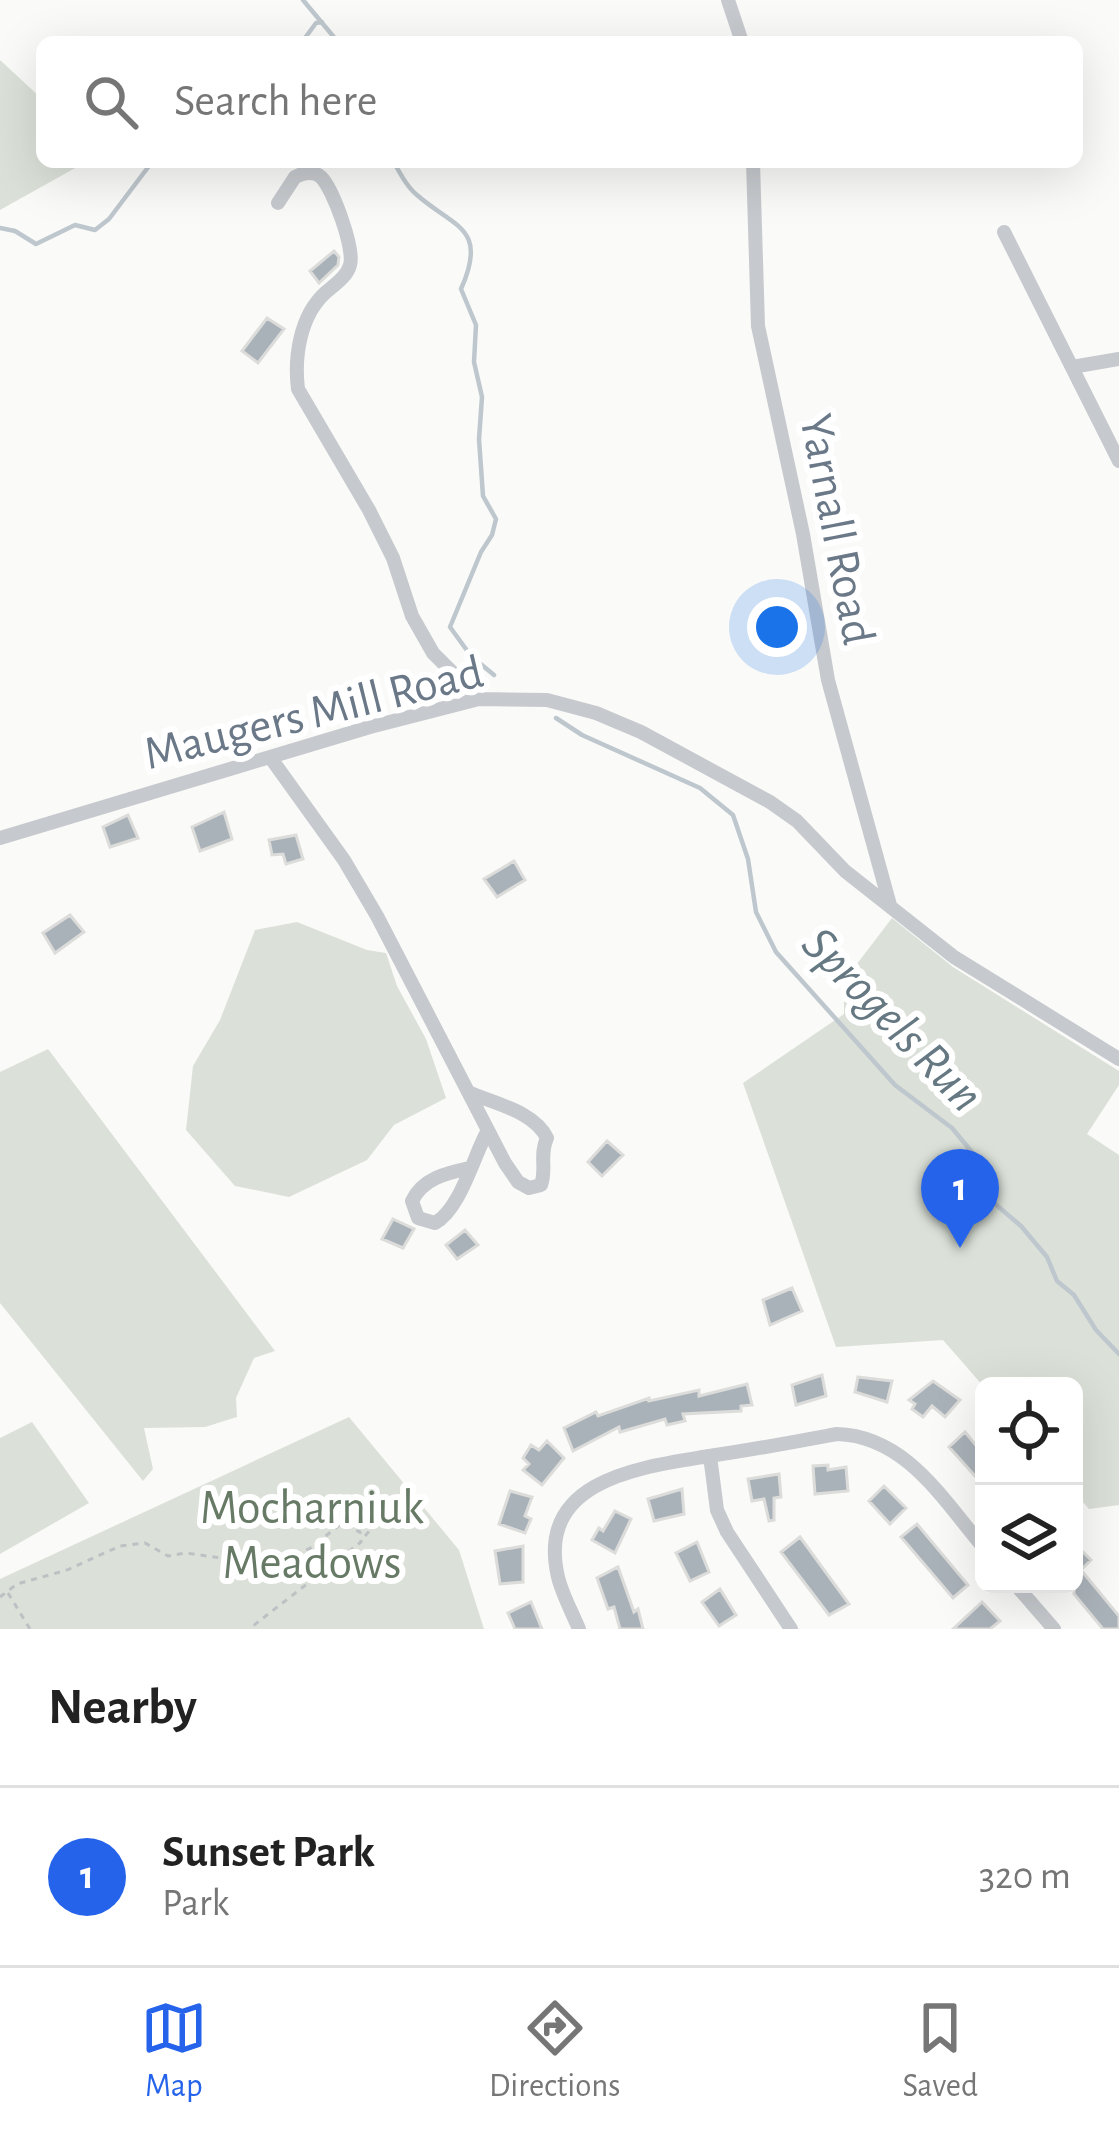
<!DOCTYPE html>
<html lang="en">
<head>
<meta charset="utf-8">
<style>
	:root { --surface:#fff; --page:#f6f6f6; --text:#222; --muted:#767676; --line:#e0e0e0; --accent:#2563eb }
	body { margin:0; font-family:"Alegreya Sans",sans-serif; background:var(--page); color:var(--text) }
	.controls { position:absolute; right:36px; bottom:36px; display:grid; overflow:hidden; border-radius:18px; box-shadow:0 12px 48px #0002 }
	.controls button { width:108px; height:108px; display:grid; place-items:center; padding:0; border:0; border-bottom:3px solid var(--line); background:var(--surface); color:var(--text); font:60px sans-serif }
	.you { position:absolute; left:777px; top:627px; width:42px; height:42px; margin:-30px; border:9px solid #fff; border-radius:50%; background:#1a73e8; box-shadow:0 0 0 18px #1a73e833 }
	.badge { display:grid; place-items:center; width:78px; height:78px; border-radius:50%; background:var(--accent); color:#fff; font-size:39px; font-weight:700 }
	.pin { position:absolute; translate:-50% -99px; filter:drop-shadow(0 3px 6px #0008) }
	.pin::after { content:''; position:absolute; top:63px; width:42px; height:36px; background:inherit; clip-path:polygon(0 0,100% 0,50% 100%) }
	.list { margin:0; padding:0; list-style:none }
	h2 { display:flex; justify-content:space-between; align-items:center; height:156px; margin:0; padding:0 48px; font-size:51px }
	h2 small { font-size:39px; font-weight:400; color:var(--muted) }
	.list li { display:grid; grid-template-columns:78px 1fr auto; gap:36px; align-items:center; box-sizing:border-box; height:180px; padding:0 48px; border-top:3px solid var(--line) }
	.list b { display:block; font-size:45px; white-space:nowrap }
	.list p { margin:0; font-size:39px; white-space:nowrap; color:var(--muted) }
	.list em { font-size:39px; font-style:normal; color:var(--muted) }
	.icon { flex:none; width:66px; height:66px; fill:none; stroke:currentColor; stroke-width:2; stroke-linecap:round; stroke-linejoin:round }
	.map { position:relative; flex:none; width:1119px; height:1629px; overflow:hidden }
	.search { position:absolute; background:var(--surface); box-shadow:0 12px 48px #0002; left:36px; right:36px; top:36px; height:132px; display:flex; align-items:center; gap:30px; box-sizing:border-box; padding:0 42px; border-radius:18px; color:var(--muted); font-size:45px }
	.sheet { height:336px; background:var(--surface) }
	nav { display:flex; justify-content:space-around; align-items:center; box-sizing:border-box; height:168px; border-top:3px solid var(--line); background:var(--surface); font-size:33px; color:var(--muted) }
	nav a { display:grid; justify-items:center; gap:6px }
	nav .on { color:var(--accent) }
	.map>svg:first-child { display:block }
</style>
</head>
<body>
<div class="map">
<svg width="1119" height="1629" viewBox="0 0 1119 1629">
	<rect width="100%" height="100%" fill="#fafaf8"/>
	<path fill="#dbe1d9" d="M0,60l42,39v63h44l-86,48z
		M892,918l61,49 166,104v14l-32,49 32,21v350l-30,4 -15,-17v-106l-90,1 -41,-47 -107,7 -93,-264 101,-69v-33z
		M297,922l70,28 19,3 11,33 29,53 20,59 -52,27 -27,35 -78,37 -54,-11 -49,-56 7,-64 27,-46 35,-90z
		M48,1049l227,302 -21,7 -18,40 1,19 -32,10 -61,1 9,41 -10,12 -143,-178v-231z
		M349,1417l110,133 25,79h-484v-50z
		M32,1422l57,81 -89,51v-116z"/>
	<g fill="none" stroke-linecap="round" stroke-linejoin="round">
		<path stroke="#bec7cd" stroke-width="4.5" d="M303,0l35,42
			M302,42l14,-19 6,-1
			M394,162c6,12 13,25 23,33 36,32 72,32 44,94l15,36 -2,37 8,35 -3,42 4,57 13,23 -4,16 -11,17 -31,75 21,29 23,19
			M0,228l15,3 21,13 39,-19 20,5 14,-11 43,-57
			M556,718l26,17 118,53 33,27 15,44 8,53 20,40 119,133 57,43 24,29 8,32 9,13 28,24 26,31 10,24 17,14 22,35 23,24"/>
	</g>
	<path fill="#aab2b9" stroke="#dcdcda" stroke-width="3" d="M334,251l5,6 -1,8 -19,18 -9,-12z
		M267,318l17,11 -26,34 -16,-12z
		M224,812l8,27 -32,12 -8,-24z
		M128,815l10,23 -28,9 -7,-20z
		M296,835l7,24 -17,5 -3,-10 -11,1 -3,-15z
		M514,861l11,19 -28,17 -13,-18z
		M70,915l14,17 -29,21 -12,-20z
		M607,1141l16,14 -21,21 -14,-14z
		M393,1219l21,10 -11,19 -21,-9z
		M465,1230l13,15 -21,14 -11,-14z
		M792,1288l10,23 -32,14 -7,-25z
		M822,1375l4,21 -30,9 -4,-20z
		M858,1377l34,4 -5,21 -32,-10z
		M933,1381l27,19 -15,17 -13,-11 -9,11 -11,-8 3,-5 -6,-4z
		M747,1384l5,21 -11,1v5l-58,3 2,7 -18,4 -2,-6 -45,13 -1,-5 -46,24 -9,-23 32,-16 2,4 51,-18v3l50,-11v6z
		M965,1432l19,23v31l-35,-39z
		M547,1441l17,17 -22,27 -19,-15 6,-6 -6,-6 8,-13 8,5z
		M828,1465v5l18,-3 2,24 -33,3 -2,-28z
		M779,1474l2,23 -7,1v22l-5,1 -5,-22 -12,2 -4,-22z
		M884,1486l22,22 -16,16 -21,-23z
		M682,1489l2,25 -30,7 -6,-22z
		M510,1491l22,6 -7,19 6,3 -6,14 -26,-9z
		M615,1511l16,8 -16,34 -23,-13 7,-12 4,3z
		M917,1524l51,61 -15,13 -52,-61z
		M800,1537l49,67 -20,11 -48,-63z
		M697,1542l12,30 -19,9 -14,-28z
		M1074,1543l17,17 -10,10 38,46v13h-16l-29,-35z
		M523,1546v36l-23,2 -5,-33z
		M618,1567l16,45 4,-3 5,20h-23l-6,-22 -6,2 -11,-31z
		M720,1589l16,26 -17,11 -17,-24z
		M531,1602l11,27h-27l-7,-16z
		M982,1602l18,19 -10,8h-37z"/>
	<g fill="none" stroke-linecap="round" stroke-linejoin="round">
		<path stroke="#bec0c3" stroke-width="3" stroke-dasharray="6 6" stroke-linecap="butt" d="M365,1536l14,-16
			M8,1593l22,36
			M0,1597l17,-13 50,-14 53,-24 25,-3 23,13 18,-3 70,10 53,-14 32,-25 19,8 1,10 -112,87"/>
		<path stroke="#c6c9cd" stroke-width="14" d="M728,0l14,42
			M753,162l5,164 45,208 25,146 62,225
			M278,203l17,-26c8,-4 18,-7 26,0 12,12 34,72 29,88 -3,12 -16,20 -25,28 -25,23 -31,64 -27,96l71,121 24,48 19,58 21,37 46,46
			M1004,232l115,229
			M1072,367l47,-8
			M270,757l74,103 33,56 128,247 13,19 11,6 12,-3c6,-16 -2,-30 6,-47 -13,-27 -52,-34 -79,-46
			M0,838l370,-111 109,-28 68,1 49,13 45,19 129,70 27,19 48,50 109,86 165,102
			M470,1168c-23,5 -47,10 -58,33l6,17 17,5c25,-13 39,-68 53,-93
			M710,1456l7,54 10,22 64,97
			M1015,1584l39,45
			M579,1629c-7,-17 -17,-35 -21,-52 -23,-98 84,-110 151,-121 43,-6 85,-14 128,-22 69,2 106,66 147,114"/>
	</g>
	<g text-anchor="middle" stroke-width="12" stroke-linejoin="round" paint-order="stroke">
		<g font-size="48" fill="#6a7888" stroke="#fff">
			<text transform="translate(839 529) rotate(79)" y="17">Yarnall Road</text>
			<text transform="translate(313 711) rotate(-14)" y="17">Maugers Mill Road</text>
		</g>
		<g font-size="48" fill="#677a65" stroke="#fff">
			<text x="312" y="1523">Mocharniuk<tspan x="312" dy="55">Meadows</tspan></text>
		</g>
		<g font-size="51" font-style="italic" fill="#667882" stroke="#fff">
			<text transform="translate(894 1018) rotate(46)" y="18">Sprogels Run</text>
		</g>
	</g>
</svg>
<div class="controls">
<button><svg class="icon" aria-label="locate" viewBox="0 0 24 24"><circle cx="12" cy="12" r="6"/><path d="M12 2v4M12 18v4M2 12h4M18 12h4"/></svg></button>
<button><svg class="icon" aria-label="layers" viewBox="0 0 24 24"><path d="M12 4l9 5-9 5-9-5zM3 14l9 5 9-5"/></svg></button>
</div>
<div class="you"></div>
<div class="pin badge" style="left:960px;top:1248px">1</div>
<div class="search"><svg class="icon" aria-label="search" viewBox="0 0 24 24"><circle cx="10" cy="10" r="6"/><path d="M15 15l6 6"/></svg>Search here</div>
</div>
<section class="sheet">
<h2>Nearby<small></small></h2>
<ul class="list">
<li><span class="badge">1</span><div><b>Sunset Park</b><p>Park</p></div><em>320 m</em></li>
</ul>
</section>
<nav>
<a class="on"><svg class="icon" aria-label="map" viewBox="0 0 24 24"><path d="M3 6l6-2 6 2 6-2v14l-6 2-6-2-6 2zM9 4v14M15 6v14"/></svg>Map</a>
<a><svg class="icon" aria-label="directions" viewBox="0 0 24 24"><path d="M12 3l9 9-9 9-9-9zM9 14v-3h6M13 9l2 2-2 2"/></svg>Directions</a>
<a><svg class="icon" aria-label="saved" viewBox="0 0 24 24"><path d="M7 4h10v16l-5-4-5 4z"/></svg>Saved</a>
</nav>
</body>
</html>
